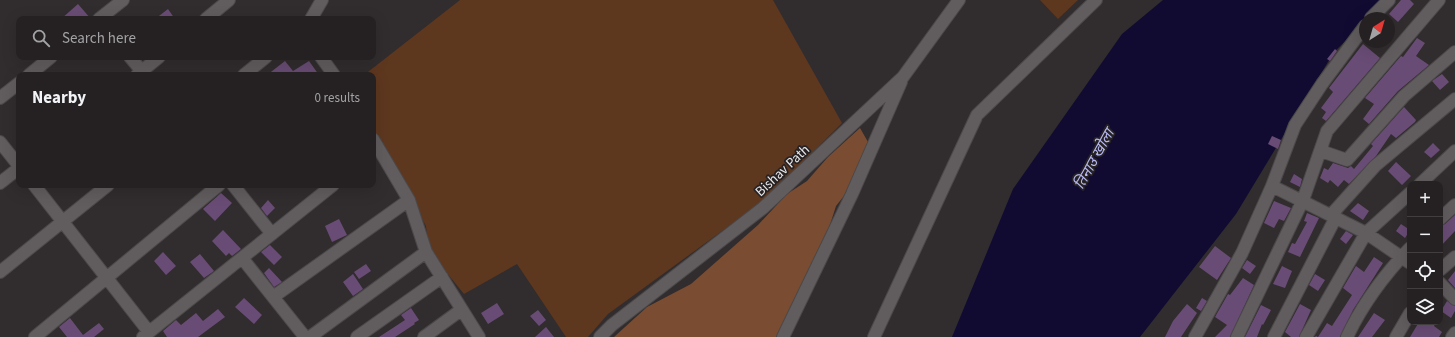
<!DOCTYPE html>
<html lang="en">
<head>
<meta charset="utf-8">
<style>
	:root { --surface:#252122; --page:#312e2f; --text:#f1f3f6; --muted:#a3a3a5; --line:#423e40 }
	body { margin:0; font-family:"Source Sans 3","Noto Sans Devanagari",sans-serif; background:var(--page); color:var(--text) }
	.controls { position:absolute; right:12px; bottom:12px; display:grid; overflow:hidden; border-radius:8px; box-shadow:0 4px 16px #0002 }
	.controls button { width:36px; height:36px; display:grid; place-items:center; padding:0; border:0; border-bottom:1px solid var(--line); background:var(--surface); color:var(--text); font:20px sans-serif }
	.compass { position:absolute; left:1359px; top:12px; width:36px; height:36px; border-radius:50%; background:var(--surface); box-shadow:0 4px 16px #0002; rotate:37deg }
	.list { margin:0; padding:0; list-style:none }
	h2 { display:flex; justify-content:space-between; align-items:center; height:52px; margin:0; padding:0 16px; font-size:17px }
	h2 small { font-size:13px; font-weight:400; color:var(--muted) }
	.icon { flex:none; width:22px; height:22px; fill:none; stroke:currentColor; stroke-width:2; stroke-linecap:round; stroke-linejoin:round }
	.map { position:relative; flex:none; width:1455px; height:337px; overflow:hidden }
	.search { position:absolute; background:var(--surface); box-shadow:0 4px 16px #0002; left:16px; top:16px; width:360px; height:44px; display:flex; align-items:center; gap:10px; box-sizing:border-box; padding:0 14px; border-radius:8px; color:var(--muted); font-size:15px }
	.panel { position:absolute; background:var(--surface); box-shadow:0 4px 16px #0002; left:16px; top:72px; width:360px; height:116px; border-radius:8px }
	.map>svg:first-child { display:block }
</style>
</head>
<body>
<div class="map">
<svg width="1455" height="337" viewBox="0 0 1455 337">
	<rect width="100%" height="100%" fill="#312c2e"/>
	<path fill="#5e371f" d="M460,0h313l69,123 -76,76 -158,115 -20,23h-22l-49,-73 -53,30 -35,-43 -3,-25 -53,-95v-56h-9z
		M1040,0h38l-20,19z"/>
	<path fill="#7a4d32" d="M860,128l8,14 -17,45 -15,19 -8,25 -49,106h-165l33,-30 44,-23 67,-59 29,-31 20,-13 21,-24z"/>
	<path fill="#110b32" d="M1163,0h224l-18,18h-4v4l-31,30 -98,162 -96,123h-188l61,-148 109,-155z"/>
	<path fill="#694c75" d="M1401,0h9l4,4 -16,18 -9,-8z
		M78,4l13,15h-30z
		M168,9l7,10h-20z
		M1417,38l8,5 -9,13 13,9 -31,26 -29,33 -6,-5 11,-15 -9,-6 36,-42 2,1z
		M1363,44l17,14 -54,63 -4,-3 4,-6 -5,-4 12,-16 -4,-4z
		M1335,49l2,2 -7,10 -3,-2z
		M285,61l8,10 16,-10 10,14h-52z
		M1442,74l7,8 -9,8 -8,-9z
		M1404,107l12,13 -1,2 -19,16 -5,-4 -15,22 -27,28 -5,-4 -6,7 -8,-7 -2,3 -8,-5 4,-10 4,2 5,-7 15,5 3,-2 3,3 19,-23 -2,-2z
		M1272,136l9,4 -3,9 -10,-5z
		M1433,143l7,7 -9,8 -7,-6z
		M1396,162l15,14 -9,9 -14,-14z
		M1294,174l8,5 -2,8 -10,-5z
		M221,193l11,10 -17,18 -12,-12z
		M268,200l7,8 -8,8 -6,-8z
		M1274,201l17,7 -7,13 -5,-2 -5,9 -10,-5z
		M1358,203l11,8 -6,9 -13,-9z
		M1307,213l12,5 -19,39 -12,-5 4,-9 3,1 12,-22 -3,-1z
		M1455,215v16l-15,16v-21l5,-2z
		M339,219l8,16 -15,7 -7,-16z
		M1401,224l9,6 -5,8 -9,-7z
		M223,230l18,19 -9,7 -3,-3 -3,3 -14,-15z
		M1346,231l7,4 -7,9 -6,-5z
		M270,245l12,12 -8,8 -13,-13z
		M1215,246l16,12 -14,22 -18,-13z
		M163,252l13,14 -10,9 -12,-14z
		M200,254l14,17 -10,7 -14,-16z
		M1374,257l9,6 -30,47 -13,27h-25l1,-1 2,1 9,-14 5,3 20,-31 -9,-7 13,-22 8,6z
		M1247,260l9,6 -6,8 -8,-6z
		M366,264l5,7 -12,8 -5,-7z
		M1282,266l10,5 -7,17 -12,-4z
		M269,268l13,14 -8,5 -10,-14z
		M1455,271v17l-7,-8z
		M353,274l10,15 -10,7 -10,-14z
		M1315,274l10,6 -7,11 -9,-6z
		M1243,278l11,7 -24,52h-15l12,-12 -12,-8 13,-23 2,1z
		M244,298l18,17 -8,9 -19,-17z
		M1202,298l5,3 -6,10 -5,-3z
		M1447,301l8,5v5l-4,7 -10,-7z
		M497,303l7,11 -16,10 -7,-11z
		M1187,304l10,9 -16,24h-16l8,-16z
		M1300,304l11,6 -12,27h-8l-6,-5z
		M1261,305l10,5 -8,15 -1,-1 -5,13h-12z
		M411,308l8,12 -5,3 1,1 -20,13h-16l26,-17 -4,-5z
		M218,309l7,8 -27,20h-31l-4,-6 13,-11 5,5 15,-12 7,8z
		M538,310l8,10 -7,6 -9,-10z
		M1374,313l11,7 -13,17h-14z
		M70,318l13,17 16,-12 5,6 -10,8h-27l-8,-10z
		M1419,322h17l-2,4 8,6 -3,5h-29z
		M546,327l8,10h-19z"/>
	<g fill="none" stroke-linecap="round" stroke-linejoin="round">
		<defs>
			<path id="minor" d="M1371,18l18,-18
				M99,19l24,-19
				M206,19l23,-19
				M311,19l11,-19
				M130,57l15,18
				M321,57l13,18
				M29,75l22,-18
				M137,75l22,-18
				M244,75l22,-18
				M0,98l19,-15
				M373,139l36,61 17,52 53,85
				M0,142l19,24
				M1321,151l26,9 57,-64 51,-44
				M0,183l19,-15
				M1420,184l35,-33
				M34,185l115,147
				M233,185l39,49
				M1272,186l94,47 44,30
				M1331,215l44,-49 80,-67
				M1440,219l15,-14
				M242,258l63,79
				M1440,270l15,-13
				M0,272l108,-87
				M1440,283l15,16
				M273,297l136,-97
				M35,337l184,-152
				M143,337l190,-152
				M310,337l116,-85
				M357,337l85,-60
				M424,337l37,-27
				M600,337l12,-12 151,-117 140,-131 56,-77
				M783,337l69,-143 49,-112
				M874,337l103,-222 119,-115
				M1195,337l47,-84 30,-67 23,-61 27,-41 43,-58
				M1237,337l66,-137 24,-69 112,-131
				M1274,337l62,-120
				M1306,337l60,-104 44,-40
				M1347,337c15,-32 38,-63 63,-89
				M1396,337l14,-24
				M1452,337l3,-4"/>
		</defs>
		<use href="#minor" stroke="#4b4849" stroke-width="14"/>
		<use href="#minor" stroke="#615c5e" stroke-width="12"/>
	</g>
	<g text-anchor="middle" stroke-width="3.5" stroke-linejoin="round" paint-order="stroke">
		<g font-size="14" fill="#ebe8e9" stroke="#272325">
			<text transform="translate(782 170) rotate(-43)" y="5">Bishav Path</text>
		</g>
		<g font-size="15" font-style="italic" fill="#b8b9f4" stroke="#272325">
			<text transform="translate(1094 159) rotate(-61)" y="5">तिनाउ खोला</text>
		</g>
	</g>
</svg>
<div class="controls">
<button>+</button>
<button>−</button>
<button><svg class="icon" aria-label="locate" viewBox="0 0 24 24"><circle cx="12" cy="12" r="6"/><path d="M12 2v4M12 18v4M2 12h4M18 12h4"/></svg></button>
<button><svg class="icon" aria-label="layers" viewBox="0 0 24 24"><path d="M12 4l9 5-9 5-9-5zM3 14l9 5 9-5"/></svg></button>
</div>
<svg class="compass" viewBox="-18 -18 36 36"><path d="M0-13l5 13h-10z" fill="#e53935"/><path d="M0 13l5-13h-10z" fill="#a3a3a5"/></svg>
<div class="search"><svg class="icon" aria-label="search" viewBox="0 0 24 24"><circle cx="10" cy="10" r="6"/><path d="M15 15l6 6"/></svg>Search here</div>
<section class="panel">
<h2>Nearby<small>0 results</small></h2>
<ul class="list">
</ul>
</section>
</div>
</body>
</html>
